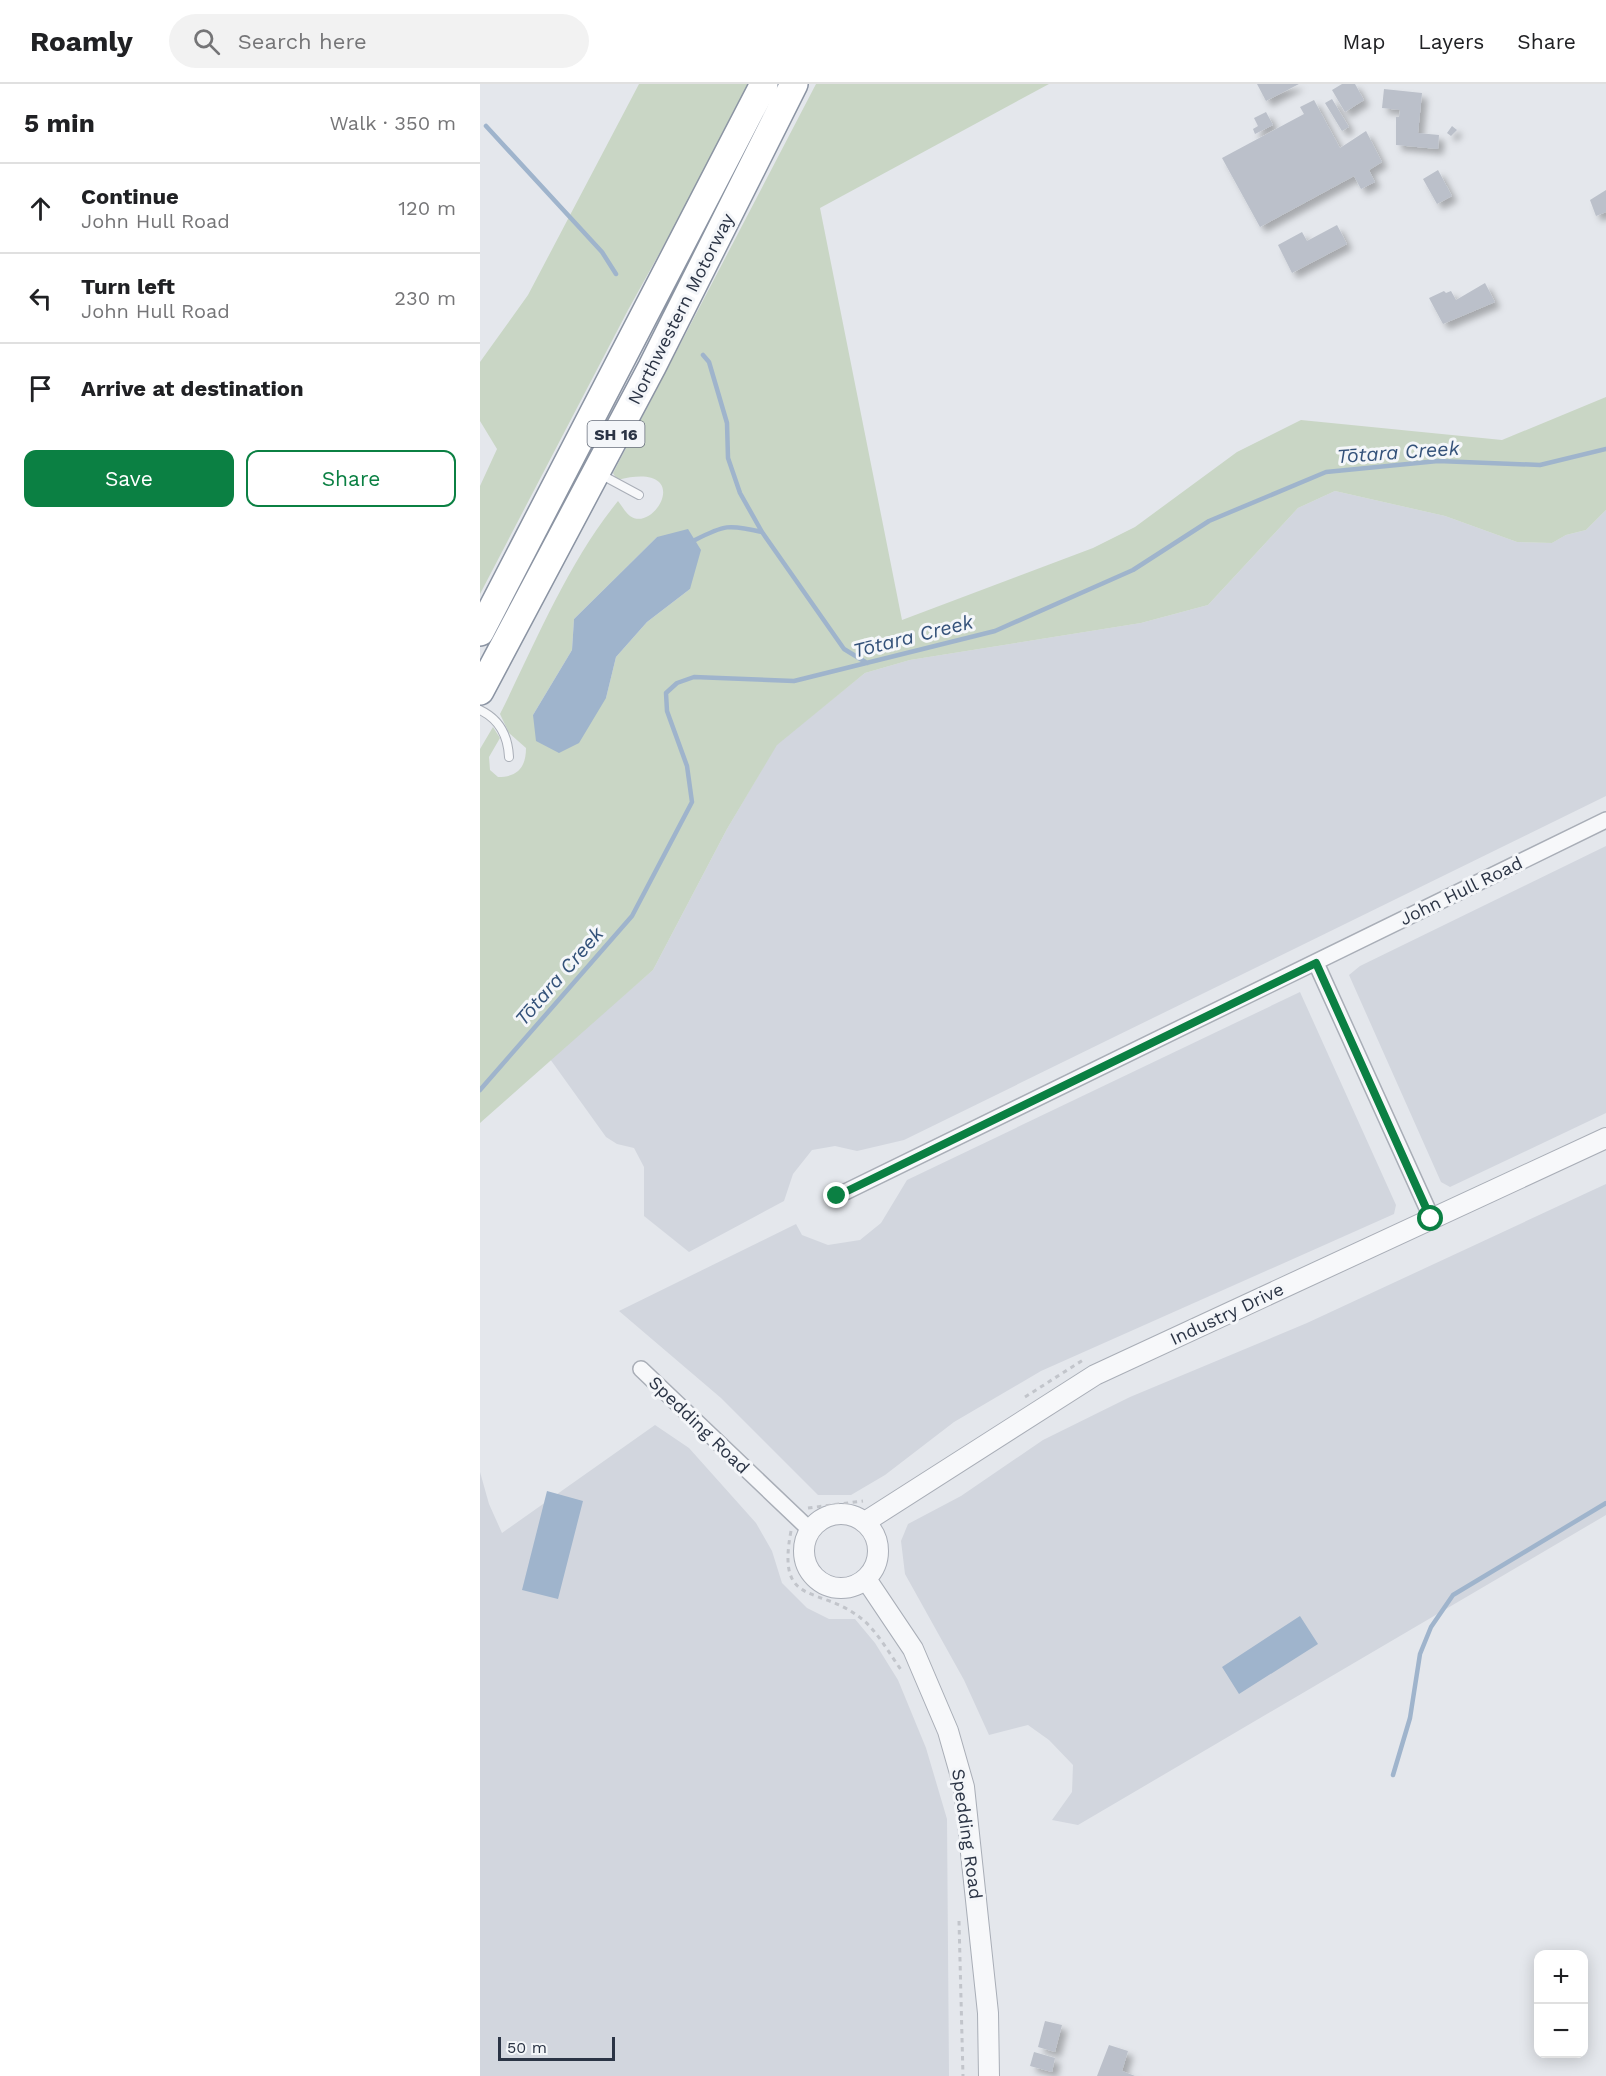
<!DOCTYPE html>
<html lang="en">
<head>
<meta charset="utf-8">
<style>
	:root { --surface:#fff; --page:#f2f2f2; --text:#202124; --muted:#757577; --line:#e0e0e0; --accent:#0b8043 }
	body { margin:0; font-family:"Work Sans",sans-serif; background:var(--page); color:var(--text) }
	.controls { position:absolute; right:18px; bottom:18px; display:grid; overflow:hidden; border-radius:12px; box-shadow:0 3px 15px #0003 }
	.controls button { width:54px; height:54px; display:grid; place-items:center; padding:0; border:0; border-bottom:2px solid var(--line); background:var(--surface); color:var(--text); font:30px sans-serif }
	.scale { position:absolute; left:18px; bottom:15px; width:117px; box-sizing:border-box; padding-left:6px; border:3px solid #2b3445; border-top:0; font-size:16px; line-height:21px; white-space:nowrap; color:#2b3445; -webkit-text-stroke:4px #f4f6f9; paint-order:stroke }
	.stop { position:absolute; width:18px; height:18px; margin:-14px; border:4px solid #0b8043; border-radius:50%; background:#fff }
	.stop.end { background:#0b8043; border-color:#fff; box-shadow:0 2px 6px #0008 }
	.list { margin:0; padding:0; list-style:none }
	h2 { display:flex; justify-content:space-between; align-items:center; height:78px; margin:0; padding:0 24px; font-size:26px }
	h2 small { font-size:20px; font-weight:400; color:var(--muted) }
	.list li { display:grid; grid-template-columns:39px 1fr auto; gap:18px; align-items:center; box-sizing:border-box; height:90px; padding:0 24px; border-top:2px solid var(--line) }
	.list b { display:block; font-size:22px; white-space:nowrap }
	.list p { margin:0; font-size:20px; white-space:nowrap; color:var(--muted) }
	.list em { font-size:20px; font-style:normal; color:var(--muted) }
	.actions { display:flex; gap:12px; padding:18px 24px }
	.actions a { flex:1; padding:14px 0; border:2px solid var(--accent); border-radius:12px; text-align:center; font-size:21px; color:var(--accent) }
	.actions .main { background:var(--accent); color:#fff }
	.icon { flex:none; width:33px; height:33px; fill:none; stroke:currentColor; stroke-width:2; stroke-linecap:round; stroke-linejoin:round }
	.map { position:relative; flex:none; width:1126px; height:1992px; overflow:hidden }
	header { display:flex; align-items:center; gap:36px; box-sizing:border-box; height:84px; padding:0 30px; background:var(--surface); border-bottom:2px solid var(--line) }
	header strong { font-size:28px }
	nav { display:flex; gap:33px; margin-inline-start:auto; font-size:21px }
	.search { width:420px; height:54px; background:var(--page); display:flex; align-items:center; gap:15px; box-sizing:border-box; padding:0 21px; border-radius:33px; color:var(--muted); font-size:22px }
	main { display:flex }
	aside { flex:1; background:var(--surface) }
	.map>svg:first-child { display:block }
</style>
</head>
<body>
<header>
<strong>Roamly</strong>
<div class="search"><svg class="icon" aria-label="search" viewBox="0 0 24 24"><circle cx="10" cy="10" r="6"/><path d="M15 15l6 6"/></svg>Search here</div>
<nav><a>Map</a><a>Layers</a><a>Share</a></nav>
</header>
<main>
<aside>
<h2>5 min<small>Walk · 350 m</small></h2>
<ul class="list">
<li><svg class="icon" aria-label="ahead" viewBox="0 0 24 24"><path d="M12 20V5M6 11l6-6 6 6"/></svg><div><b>Continue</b><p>John Hull Road</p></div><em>120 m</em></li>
<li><svg class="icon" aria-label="left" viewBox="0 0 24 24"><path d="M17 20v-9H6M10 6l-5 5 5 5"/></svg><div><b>Turn left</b><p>John Hull Road</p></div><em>230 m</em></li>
<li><svg class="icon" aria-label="arrive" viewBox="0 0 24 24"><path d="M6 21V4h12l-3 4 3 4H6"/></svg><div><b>Arrive at destination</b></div></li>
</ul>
<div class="actions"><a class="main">Save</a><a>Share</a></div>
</aside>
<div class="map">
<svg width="1126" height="1992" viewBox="0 0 1126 1992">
	<defs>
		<filter id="shadow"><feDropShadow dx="5.5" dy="5.5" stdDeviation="3" flood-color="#0004"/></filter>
	</defs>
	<rect width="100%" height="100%" fill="#e4e7ec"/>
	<path fill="#d2d6de" d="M855,407l110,25 72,26 35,1 14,-8 20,-5 20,-20v286l-702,344 -47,11 -22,-5 -23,4 -19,24 -9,27 -95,51 -45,-36v-49l-10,-19 -17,-4 -11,-7 -56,-78 103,-89 74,-141 50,-85 88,-71 45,-13 231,-37 67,-18 90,-97z
		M1126,762v267l-156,74 -9,-5 -92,-207 11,-9z
		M820,908l96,213 -2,9 -353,157 -87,51 -69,53 -34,20h-33l-97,-97 -102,-87 177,-87 6,11 26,10 32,-5 21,-17 26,-43z
		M1126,1100v331l-528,310 -26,-5 20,-28 1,-27 -24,-25 -21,-15 -39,10 -25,-55 -59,-106 -4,-33 7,-17 53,-28 82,-56 87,-43 177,-74z
		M175,1341l34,23 67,75 16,28 10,32 25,25 22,11h26l20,24 23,37 28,68 21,71 2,257h-469v-604l9,32 13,29z"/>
	<path fill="#c9d6c5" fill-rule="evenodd" d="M159,0h114l-125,226 -148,284v-108l17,-37 -17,-28v-59l48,-67z
		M336,0h233l-229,124 82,412 191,-72 42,-21 102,-75 64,-32 201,20 104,-43v113l-20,20 -20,5 -14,8 -35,-1 -72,-26 -110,-25 -37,17 -90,97 -67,18 -231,37 -45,13 -88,72 -50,84 -74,141 -173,153v-374l13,-22 7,11 -11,19 1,13 8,7c20,0 28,-10 28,-29l-17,-15 -9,-19c36,-72 67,-150 118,-213 4,5 7,11 12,15 25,18 66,-56 -13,-36l-4,-7zM177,453l33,52 -43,33 -31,35 -10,41 -73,17 39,-65 2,-31z"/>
	<path fill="#9fb4cc" d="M208,445l13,21 -11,39 -43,33 -31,35 -10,41 -27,45 -20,10 -23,-12 -3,-26 39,-65 2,-31 83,-82z
		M67,1407l36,10 -25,98 -36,-9z
		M820,1532l18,28 -79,50 -17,-27z"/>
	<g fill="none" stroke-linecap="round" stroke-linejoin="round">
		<path stroke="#9fb4cc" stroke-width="4.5" d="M6,42l116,126 14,22
			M223,271l6,7 18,61 1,35 12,35 22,39 82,117 23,14
			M215,456c29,-15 34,-16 67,-8
			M0,1006l152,-174 60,-114 -5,-36 -20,-55 -1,-18 11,-10 17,-6 100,4 201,-50 138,-61 76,-49 117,-49 112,-11 102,4 66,-16
			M913,1691l17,-57 10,-64 11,-27 22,-32 153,-92"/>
	</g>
	<path fill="#bbc0ca" filter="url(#shadow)" d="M777,0h42l-33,17z
		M862,0h13l9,16 -19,12 -13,-22z
		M904,5l38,4 -4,40 21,2 -1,14 -42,-4v-28h3l1,-7 -18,-2z
		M852,15l17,28 -7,4 -17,-28z
		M834,16l26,48 26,-17 16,31 -13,8 6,12 -14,7 -7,-13 -94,51 -38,-69 82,-44 -4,-7z
		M786,28l7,13 -18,9 -2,-5 5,-3 -4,-8z
		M972,42l5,4 -6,6 -4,-3z
		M958,86l14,26 -15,8 -14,-25z
		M1126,106v22l-10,4 -6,-16z
		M857,141l10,19 -55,29 -14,-28 24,-13 5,9z
		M1005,199l10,19 -52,22 -14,-26 15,-7 2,2 5,-2 5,9z
		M565,1937l17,4 -7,27 -17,-5z
		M629,1961l19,6 -6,20 13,5h-38z
		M554,1968l21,6 -3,14 -22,-6z"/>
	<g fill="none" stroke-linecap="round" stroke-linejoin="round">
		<defs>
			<path id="service" d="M120,390l39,21
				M0,626c19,9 28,26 29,47"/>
			<path id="minor" d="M836,879l116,256
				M357,1112l769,-376
				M161,1285l169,161"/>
			<path id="tertiary" d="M324 1467a37 37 0 1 1 74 0a37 37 0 1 1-74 0Z
				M385,1438l230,-147 511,-237
				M386,1495l47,70 35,82 16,56 24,226 1,63"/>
			<path id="motorway" d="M0,548l284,-548
				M0,607l172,-324 142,-283"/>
		</defs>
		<use href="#service" stroke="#a9aeb7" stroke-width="10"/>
		<use href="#minor" stroke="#a9aeb7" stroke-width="18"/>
		<use href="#tertiary" stroke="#a9aeb7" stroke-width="22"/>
		<use href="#motorway" stroke="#8b94a3" stroke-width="30"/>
		<path stroke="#c2c5cb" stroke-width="3" stroke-dasharray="4.5 4.5" stroke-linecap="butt" d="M545,1313l58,-37
			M328,1424l55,-7
			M311,1447c-15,78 28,53 71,88 16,13 28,36 40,52
			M479,1837l4,155"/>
		<use href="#service" stroke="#f7f8fa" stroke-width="8"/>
		<use href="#minor" stroke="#f7f8fa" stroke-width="15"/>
		<use href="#tertiary" stroke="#f7f8fa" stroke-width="20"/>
		<use href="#motorway" stroke="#fff" stroke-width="27"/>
	</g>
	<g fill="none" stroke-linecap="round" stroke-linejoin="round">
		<path stroke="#0b8043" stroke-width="8" d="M357,1112l479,-233 115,256"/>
	</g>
	<g text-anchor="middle" stroke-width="6" stroke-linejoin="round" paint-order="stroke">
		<rect fill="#f4f6f9" stroke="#676e7b" stroke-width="1.5" x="107.5" y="337" width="57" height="26" rx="4.5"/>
		<g font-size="16" font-weight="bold" fill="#2b3445">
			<text x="136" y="356">SH 16</text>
		</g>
		<g font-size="18" fill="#2b3445" stroke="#f4f6f9">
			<text transform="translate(201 225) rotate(-63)" y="6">Northwestern Motorway</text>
			<text transform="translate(981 807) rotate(-26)" y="6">John Hull Road</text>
			<text transform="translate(747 1230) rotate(-25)" y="6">Industry Drive</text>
			<text transform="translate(219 1341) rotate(44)" y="6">Spedding Road</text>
			<text transform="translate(487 1750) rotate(82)" y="6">Spedding Road</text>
		</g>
		<g font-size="20" font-style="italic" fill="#34527a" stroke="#f4f6f9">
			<text transform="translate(918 368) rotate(-4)" y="7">Tōtara Creek</text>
			<text transform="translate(433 552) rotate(-14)" y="7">Tōtara Creek</text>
			<text transform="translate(79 892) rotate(-49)" y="7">Tōtara Creek</text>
		</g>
	</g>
</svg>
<div class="controls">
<button>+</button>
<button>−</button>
</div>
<div class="scale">50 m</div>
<div class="stop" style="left:951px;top:1135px"></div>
<div class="stop end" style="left:357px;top:1112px"></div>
</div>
</main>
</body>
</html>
